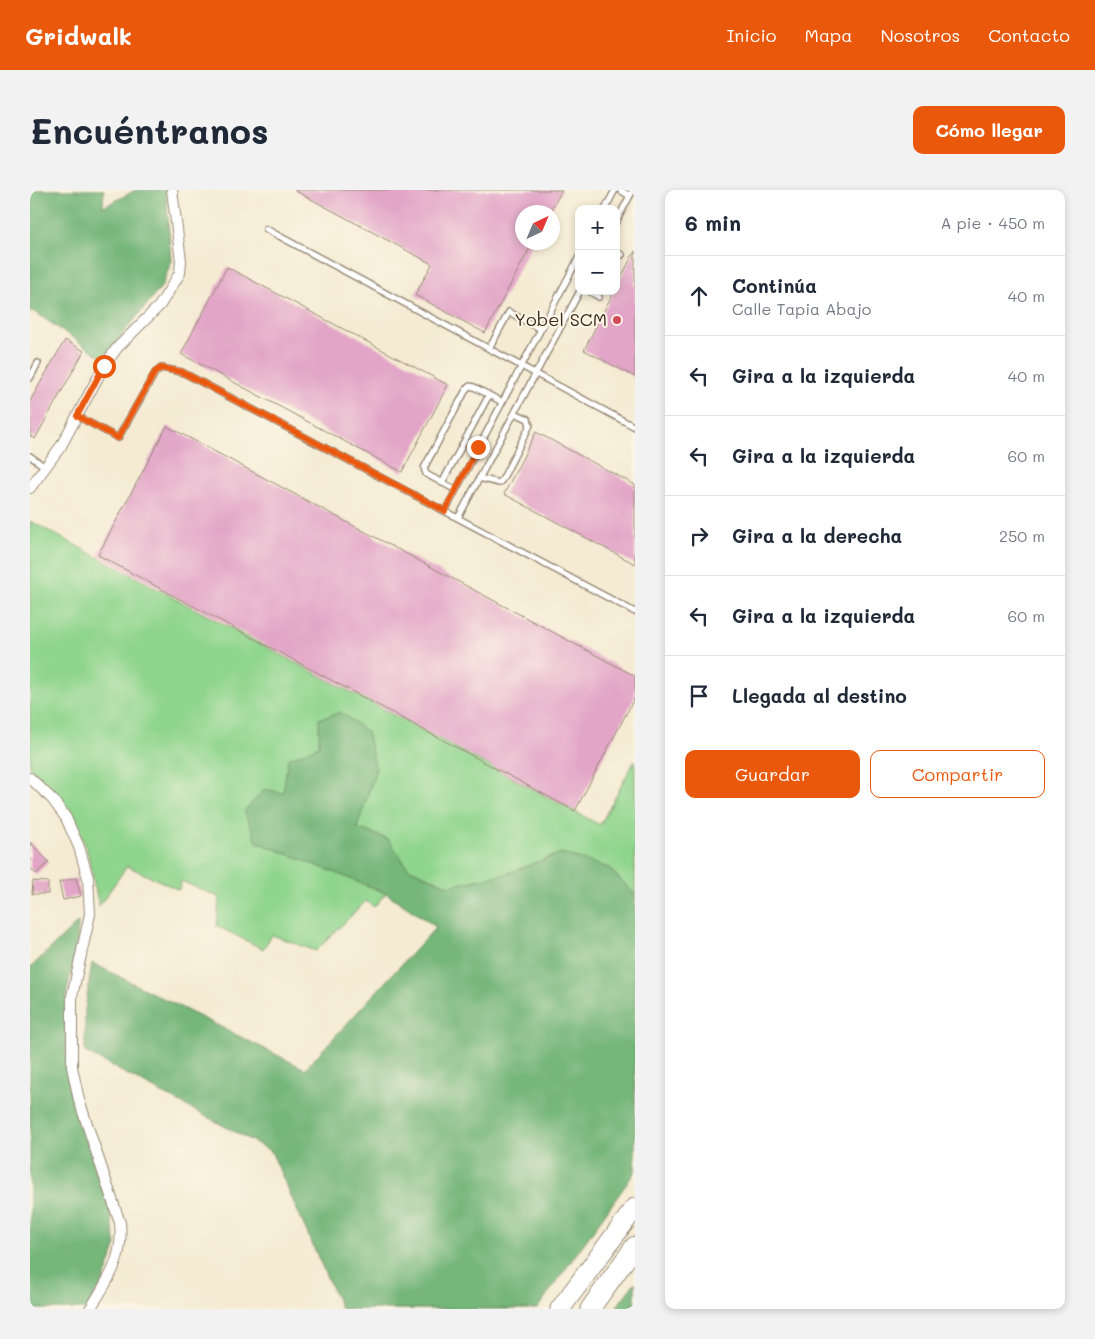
<!DOCTYPE html>
<html lang="es">
<head>
<meta charset="utf-8">
<style>
	:root { --surface:#fff; --page:#f2f2f3; --text:#1f2937; --muted:#747a83; --line:#e0e1e3; --accent:#ea580c }
	body { margin:0; font-family:Mali,sans-serif; background:var(--page); color:var(--text) }
	.controls { position:absolute; right:15px; top:15px; display:grid; overflow:hidden; border-radius:10px; box-shadow:0 2px 8px #0003 }
	.controls button { width:45px; height:45px; display:grid; place-items:center; padding:0; border:0; border-bottom:1px solid var(--line); background:var(--surface); color:var(--text); font:25px sans-serif }
	.compass { position:absolute; left:485px; top:15px; width:45px; height:45px; border-radius:50%; background:var(--surface); box-shadow:0 2px 8px #0003; rotate:44deg }
	.stop { position:absolute; width:15px; height:15px; margin:-11px; border:4px solid #ea580c; border-radius:50%; background:#fff }
	.stop.end { background:#ea580c; border-color:#fff; box-shadow:0 1px 5px #0008 }
	.list { margin:0; padding:0; list-style:none }
	h2 { display:flex; justify-content:space-between; align-items:center; height:65px; margin:0; padding:0 20px; font-size:21px }
	h2 small { font-size:16px; font-weight:400; color:var(--muted) }
	.list li { display:grid; grid-template-columns:32px 1fr auto; gap:15px; align-items:center; box-sizing:border-box; height:80px; padding:0 20px; border-top:1px solid var(--line) }
	.list b { display:block; font-size:19px; white-space:nowrap }
	.list p { margin:0; font-size:16px; white-space:nowrap; color:var(--muted) }
	.list em { font-size:16px; font-style:normal; color:var(--muted) }
	.actions { display:flex; gap:10px; padding:15px 20px }
	.actions a { flex:1; padding:11px 0; border:1px solid var(--accent); border-radius:10px; text-align:center; font-size:18px; color:var(--accent) }
	.actions .main { background:var(--accent); color:#fff }
	.icon { flex:none; width:28px; height:28px; fill:none; stroke:currentColor; stroke-width:2; stroke-linecap:round; stroke-linejoin:round }
	.map { position:relative; flex:none; width:605px; height:1119px; overflow:hidden; border-radius:10px }
	header { display:flex; align-items:center; gap:30px; box-sizing:border-box; height:70px; padding:0 25px; background:var(--accent); color:#fff }
	header strong { font-size:24px }
	nav { display:flex; gap:28px; margin-inline-start:auto; font-size:18px }
	.intro { display:flex; align-items:center; justify-content:space-between; box-sizing:border-box; height:120px; padding:0 30px }
	h1 { margin:0; font-size:35px }
	.button { padding:12px 22px; border-radius:10px; background:var(--accent); color:#fff; font-size:18px; font-weight:700 }
	main { display:flex; gap:30px; padding:0 30px }
	aside { flex:1; background:var(--surface); border-radius:10px; box-shadow:0 2px 8px #0003 }
	.map>svg:first-child { display:block }
</style>
</head>
<body>
<header>
<strong>Gridwalk</strong>
<nav><a>Inicio</a><a>Mapa</a><a>Nosotros</a><a>Contacto</a></nav>
</header>
<div class="intro"><h1>Encuéntranos</h1><a class="button">Cómo llegar</a></div>
<main>
<div class="map">
<svg width="605" height="1119" viewBox="0 0 605 1119">
	<rect width="100%" height="100%" fill="#fcf5e5"/>
	<filter id="ink" filterUnits="userSpaceOnUse"><feTurbulence type="fractalNoise" baseFrequency=".02" numOctaves="2"/><feDisplacementMap in="SourceGraphic" scale="10" xChannelSelector="R" yChannelSelector="G"/><feConvolveMatrix kernelMatrix="1 2 1 2 8 2 1 2 1" color-interpolation-filters="sRGB"/></filter>
	<filter id="wash" filterUnits="userSpaceOnUse"><feTurbulence type="fractalNoise" baseFrequency=".0096" numOctaves="4" result="noise"/><feDisplacementMap in="SourceGraphic" scale="20" xChannelSelector="R" yChannelSelector="G"/><feGaussianBlur stdDeviation="1.12" result="paint"/><feColorMatrix in="noise" values="0 0 0 0 0 0 0 0 0 0 0 0 0 0 0 0 0 1.4 0 .05"/><feComposite in="paint" operator="in"/></filter>
	<g filter="url(#wash)">
		<rect width="100%" height="100%" fill="#f5ebd3"/>
		<path fill="#90d58e" stroke="#668056" d="M0,331l570,304 35,-65v135l-26,-27 -48,-15 -52,20 -60,13 -41,-18 -20,-29 -31,-11 19,-59 -57,-23 -36,47 -25,49 128,51 -12,14 -8,-6 -50,50 -44,-16 -9,14 -46,-23 2,-29 -38,-16 -2,9 -52,-24 -28,40 -12,-56 -16,-39 -41,-44z"/>
		<path fill="#74b679" stroke="#58704c" d="M0,0h74l-1,17 33,-17h30l5,72 -9,24 -59,72 -70,-47 -3,2z
			M311,522l26,20 9,37 -19,59 31,11 20,29 41,18 60,-13 52,-20 48,15 26,27v277l-98,137h-196l-70,-158 -186,-99v-42l7,-47 213,106 131,-142 -50,-34 -129,-51 -13,-31 21,-22 18,4 5,-34 31,-13v-27z
			M48,732l-1,22 -11,52v58l3,36 40,116 7,40 -13,36 -16,27h-57v-341z
			M605,1092v27h-20z"/>
		<g id="blocks">
			<path fill="#e2a4c7" d="M264,0h268l-12,22h-28v30h11l-48,91 -70,-38 17,-31z
				M605,61v126l-51,-27 30,-59h2v-4z
				M197,77l221,118 -46,87 -221,-118z
				M35,150l19,11 -49,88 -5,-3v-35z
				M137,236l468,250v21l-60,114 -477,-256z
				M506,242l99,53v79l-131,-70z
				M0,652l19,20 -13,12 -6,-6z
				M46,688l5,18 -18,4 -4,-18z
				M3,691l15,1v12h-16z"/>
		</g>
	</g>
	<g filter="url(#ink)">
		<use href="#blocks" fill-opacity="0" stroke="#988a78" stroke-width="1"/>
		<g fill="none" stroke-linecap="round" stroke-linejoin="round">
			<defs>
				<path id="lane" d="M590,0l10,6
					M575,19l10,-19
					M586,32l17,-32
					M236,39l369,198
					M586,62l6,3
					M559,101l10,6
					M459,159l20,-37 31,17
					M0,188l8,-15
					M47,226l41,22 37,-65 6,-5 21,4 453,240
					M0,266l15,11
					M449,288l20,5 3,-3 28,-55 -2,-6 -13,-6
					M412,293l47,-88
					M426,300l-30,-16 -2,-6 43,-80 3,-2 4,1 28,15
					M415,321l134,-254
					M428,328l122,-227"/>
				<path id="street" d="M0,298l31,-42 43,-80 13,-18 43,-43 20,-32 1,-12 -9,-71
					M0,588l23,22 13,18 13,29 9,31 2,36 -18,82v71l7,33 41,123c4,36 -12,57 -30,86"/>
				<path id="highway" d="M530,1119l75,-101
					M560,1119l45,-63"/>
			</defs>
			<use href="#lane" stroke="#988a78" stroke-width="8"/>
			<use href="#street" stroke="#988a78" stroke-width="12"/>
			<use href="#highway" stroke="#988a78" stroke-width="21"/>
			<use href="#lane" stroke="#fff" stroke-width="5"/>
			<use href="#street" stroke="#fff" stroke-width="10"/>
			<use href="#highway" stroke="#fff" stroke-width="19"/>
		</g>
	</g>
	<g fill="none" stroke-linecap="round" stroke-linejoin="round" filter="url(#ink)">
		<path stroke="#ea580c" stroke-width="6" d="M74,176l-27,50 41,22 37,-66 6,-4 21,4 263,139 33,-64"/>
	</g>
	<circle fill="#d1495b" stroke="#fcf5e5" stroke-width="2" cx="587" cy="130" r="5"/>
	<g text-anchor="middle" stroke-width="4" stroke-linejoin="round" paint-order="stroke">
		<g font-size="18" fill="#3b2a1e" stroke="#fcf5e5" text-anchor="end">
			<text x="577" y="136">Yobel SCM</text>
		</g>
	</g>
</svg>
<div class="controls">
<button>+</button>
<button>−</button>
</div>
<svg class="compass" viewBox="-18 -18 36 36"><path d="M0-13l5 13h-10z" fill="#e53935"/><path d="M0 13l5-13h-10z" fill="#747a83"/></svg>
<div class="stop" style="left:74px;top:176px"></div>
<div class="stop end" style="left:448px;top:257px"></div>
</div>
<aside>
<h2>6 min<small>A pie · 450 m</small></h2>
<ul class="list">
<li><svg class="icon" aria-label="ahead" viewBox="0 0 24 24"><path d="M12 20V5M6 11l6-6 6 6"/></svg><div><b>Continúa</b><p>Calle Tapia Abajo</p></div><em>40 m</em></li>
<li><svg class="icon" aria-label="left" viewBox="0 0 24 24"><path d="M17 20v-9H6M10 6l-5 5 5 5"/></svg><div><b>Gira a la izquierda</b></div><em>40 m</em></li>
<li><svg class="icon" aria-label="left" viewBox="0 0 24 24"><path d="M17 20v-9H6M10 6l-5 5 5 5"/></svg><div><b>Gira a la izquierda</b></div><em>60 m</em></li>
<li><svg class="icon" aria-label="right" viewBox="0 0 24 24"><path d="M7 20v-9h11M14 6l5 5-5 5"/></svg><div><b>Gira a la derecha</b></div><em>250 m</em></li>
<li><svg class="icon" aria-label="left" viewBox="0 0 24 24"><path d="M17 20v-9H6M10 6l-5 5 5 5"/></svg><div><b>Gira a la izquierda</b></div><em>60 m</em></li>
<li><svg class="icon" aria-label="arrive" viewBox="0 0 24 24"><path d="M6 21V4h12l-3 4 3 4H6"/></svg><div><b>Llegada al destino</b></div></li>
</ul>
<div class="actions"><a class="main">Guardar</a><a>Compartir</a></div>
</aside>
</main>
</body>
</html>
